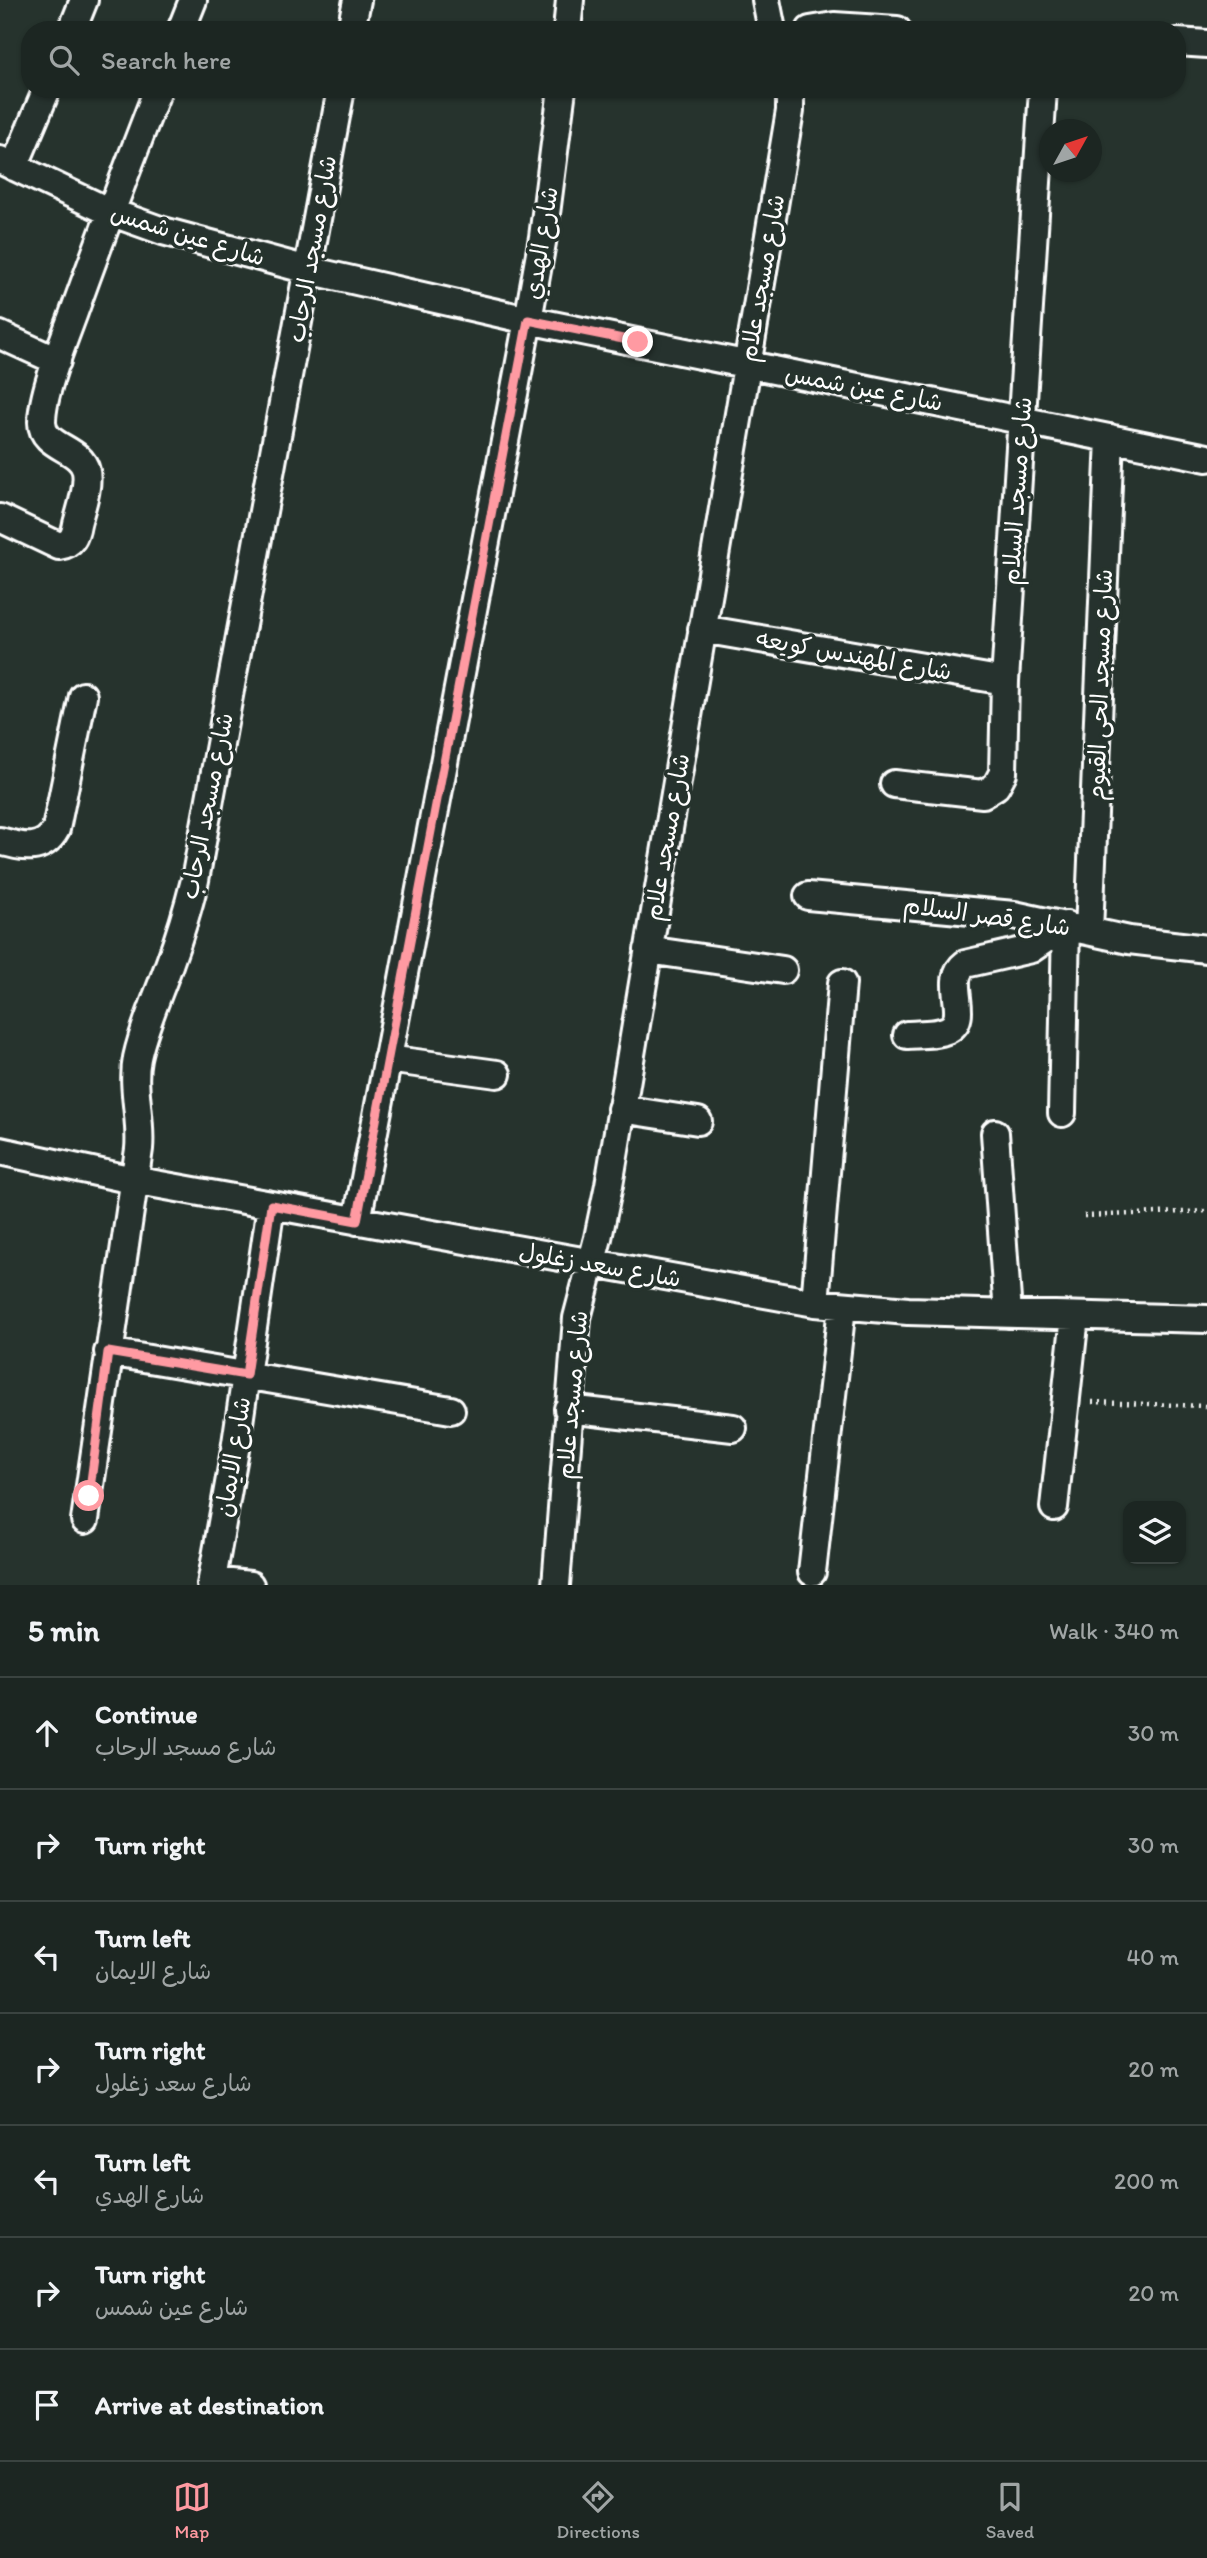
<!DOCTYPE html>
<html lang="en">
<head>
<meta charset="utf-8">
<style>
	:root { --surface:#1c2622; --page:#29322f; --text:#f1f3f6; --muted:#a0a5a5; --line:#3a4340; --accent:#ff9aa2 }
	body { margin:0; font-family:Itim,"Playpen Sans Arabic",sans-serif; background:var(--page); color:var(--text) }
	.controls { position:absolute; right:21px; bottom:21px; display:grid; overflow:hidden; border-radius:14px; box-shadow:0 2px 5px #0004 }
	.controls button { width:63px; height:63px; display:grid; place-items:center; padding:0; border:0; border-bottom:2px solid var(--line); background:var(--surface); color:var(--text); font:35px sans-serif }
	.compass { position:absolute; left:1039px; top:119px; width:63px; height:63px; border-radius:50%; background:var(--surface); box-shadow:0 2px 5px #0004; rotate:50deg }
	.stop { position:absolute; width:21px; height:21px; margin:-16px; border:5px solid #ff9aa2; border-radius:50%; background:#fff }
	.stop.end { background:#ff9aa2; border-color:#fff; box-shadow:0 2px 7px #0008 }
	.list { margin:0; padding:0; list-style:none }
	h2 { display:flex; justify-content:space-between; align-items:center; height:91px; margin:0; padding:0 28px; font-size:30px }
	h2 small { font-size:23px; font-weight:400; color:var(--muted) }
	.list li { display:grid; grid-template-columns:46px 1fr auto; gap:21px; align-items:center; box-sizing:border-box; height:112px; padding:0 28px; border-top:2px solid var(--line) }
	.list b { display:block; font-size:26px; white-space:nowrap }
	.list p { margin:0; font-size:23px; white-space:nowrap; color:var(--muted) }
	.list em { font-size:23px; font-style:normal; color:var(--muted) }
	.icon { flex:none; width:38px; height:38px; fill:none; stroke:currentColor; stroke-width:2; stroke-linecap:round; stroke-linejoin:round }
	.map { position:relative; flex:none; width:1207px; height:1585px; overflow:hidden }
	.search { position:absolute; background:var(--surface); box-shadow:0 2px 5px #0004; left:21px; right:21px; top:21px; height:77px; display:flex; align-items:center; gap:18px; box-sizing:border-box; padding:0 24px; border-radius:28px; color:var(--muted); font-size:26px }
	.sheet { height:875px; background:var(--surface) }
	nav { display:flex; justify-content:space-around; align-items:center; box-sizing:border-box; height:98px; border-top:2px solid var(--line); background:var(--surface); font-size:19px; color:var(--muted) }
	nav a { display:grid; justify-items:center; gap:4px }
	nav .on { color:var(--accent) }
	.map>svg:first-child { display:block }
</style>
</head>
<body>
<div class="map">
<svg width="1207" height="1585" viewBox="0 0 1207 1585">
	<rect width="100%" height="100%" fill="#26332d"/>
	<filter id="ink" filterUnits="userSpaceOnUse"><feTurbulence type="fractalNoise" baseFrequency=".0143" numOctaves="2"/><feDisplacementMap in="SourceGraphic" scale="14" xChannelSelector="R" yChannelSelector="G"/><feConvolveMatrix kernelMatrix="1 2 1 2 8 2 1 2 1" color-interpolation-filters="sRGB"/></filter>
	<g filter="url(#ink)">
		<g fill="none" stroke-linecap="round" stroke-linejoin="round">
			<defs>
				<path id="minor" d="M766,0l6,30
					M72,30l12,-30
					M181,30l12,-30
					M351,30l6,-30
					M567,30l3,-30
					M810,30l24,-4 63,4
					M1177,42l30,2
					M0,160l110,52 53,19 145,39 220,50 679,138
					M14,167l33,-78
					M0,335l57,26
					M0,518l59,28c13,-2 16,-10 18,-22 4,-16 12,-37 9,-53 -5,-24 -44,-23 -44,-49 0,-28 21,-80 31,-107 27,-76 56,-151 85,-226
					M702,629l303,52
					M894,784l89,10 13,-8 7,-13 2,-92 38,-592
					M0,841c22,6 43,12 56,-12l27,-133
					M808,896l206,19 115,25 78,9
					M1089,931l21,-493
					M648,950l135,20
					M907,1035c12,-1 29,0 40,-5 26,-12 -5,-49 18,-66l66,-15 35,-24
					M387,1059l110,15
					M621,1109l77,12
					M1062,1113l4,-188
					M995,1133l13,181
					M0,1151l133,29 682,123 93,8 299,8
					M357,1221l171,-901 15,-83 19,-148
					M815,1303l27,-320
					M108,1352l343,58
					M568,1409l165,19
					M1054,1507l21,-191
					M85,1520l54,-371c3,-30 -8,-61 -2,-91 7,-33 22,-64 33,-96 10,-27 18,-54 25,-82l146,-791
					M812,1572l30,-265
					M212,1581l38,4
					M211,1585l24,-135 36,-245
					M556,1585l21,-267 21,-80 11,-53 181,-1074v-22"/>
			</defs>
			<use href="#minor" stroke="#fff" stroke-width="32"/>
			<path stroke="#fff" stroke-width="4.5" stroke-dasharray="2 5" stroke-linecap="butt" d="M1084,1216l123,-5
				M1092,1402l115,4"/>
			<use href="#minor" stroke="#26332d" stroke-width="26"/>
		</g>
	</g>
	<g fill="none" stroke-linecap="round" stroke-linejoin="round" filter="url(#ink)">
		<path stroke="#ff9aa2" stroke-width="9" d="M89,1496l19,-144 138,23 25,-170 86,16 171,-901 110,22"/>
	</g>
	<g text-anchor="middle" stroke-width="7" stroke-linejoin="round" paint-order="stroke">
		<g font-size="24" fill="#fff" stroke="#26332d">
			<text transform="translate(188 235) rotate(17)" y="8">شارع عين شمس</text>
			<text transform="translate(541 243) rotate(-81)" y="8">شارع الهدي</text>
			<text transform="translate(312 249) rotate(-80)" y="8">شارع مسجد الرحاب</text>
			<text transform="translate(762 278) rotate(-80)" y="8">شارع مسجد علام</text>
			<text transform="translate(864 388) rotate(11)" y="8">شارع عين شمس</text>
			<text transform="translate(1017 491) rotate(-86)" y="8">شارع مسجد السلام</text>
			<text transform="translate(854 655) rotate(10)" y="8">شارع المهندس كويعه</text>
			<text transform="translate(1100 685) rotate(-88)" y="8">شارع مسجد الحى القيوم</text>
			<text transform="translate(207 806) rotate(-79)" y="8">شارع مسجد الرحاب</text>
			<text transform="translate(667 837) rotate(-80)" y="8">شارع مسجد علام</text>
			<text transform="translate(987 916) rotate(8)" y="8">شارع قصر السلام</text>
			<text transform="translate(600 1265) rotate(10)" y="8">شارع سعد زغلول</text>
			<text transform="translate(572 1395) rotate(-85)" y="8">شارع مسجد علام</text>
			<text transform="translate(233 1457) rotate(-81)" y="8">شارع الايمان</text>
		</g>
	</g>
</svg>
<div class="controls">
<button><svg class="icon" aria-label="layers" viewBox="0 0 24 24"><path d="M12 4l9 5-9 5-9-5zM3 14l9 5 9-5"/></svg></button>
</div>
<svg class="compass" viewBox="-18 -18 36 36"><path d="M0-13l5 13h-10z" fill="#e53935"/><path d="M0 13l5-13h-10z" fill="#a0a5a5"/></svg>
<div class="stop" style="left:89px;top:1496px"></div>
<div class="stop end" style="left:638px;top:342px"></div>
<div class="search"><svg class="icon" aria-label="search" viewBox="0 0 24 24"><circle cx="10" cy="10" r="6"/><path d="M15 15l6 6"/></svg>Search here</div>
</div>
<section class="sheet">
<h2>5 min<small>Walk · 340 m</small></h2>
<ul class="list">
<li><svg class="icon" aria-label="ahead" viewBox="0 0 24 24"><path d="M12 20V5M6 11l6-6 6 6"/></svg><div><b>Continue</b><p>شارع مسجد الرحاب</p></div><em>30 m</em></li>
<li><svg class="icon" aria-label="right" viewBox="0 0 24 24"><path d="M7 20v-9h11M14 6l5 5-5 5"/></svg><div><b>Turn right</b></div><em>30 m</em></li>
<li><svg class="icon" aria-label="left" viewBox="0 0 24 24"><path d="M17 20v-9H6M10 6l-5 5 5 5"/></svg><div><b>Turn left</b><p>شارع الايمان</p></div><em>40 m</em></li>
<li><svg class="icon" aria-label="right" viewBox="0 0 24 24"><path d="M7 20v-9h11M14 6l5 5-5 5"/></svg><div><b>Turn right</b><p>شارع سعد زغلول</p></div><em>20 m</em></li>
<li><svg class="icon" aria-label="left" viewBox="0 0 24 24"><path d="M17 20v-9H6M10 6l-5 5 5 5"/></svg><div><b>Turn left</b><p>شارع الهدي</p></div><em>200 m</em></li>
<li><svg class="icon" aria-label="right" viewBox="0 0 24 24"><path d="M7 20v-9h11M14 6l5 5-5 5"/></svg><div><b>Turn right</b><p>شارع عين شمس</p></div><em>20 m</em></li>
<li><svg class="icon" aria-label="arrive" viewBox="0 0 24 24"><path d="M6 21V4h12l-3 4 3 4H6"/></svg><div><b>Arrive at destination</b></div></li>
</ul>
</section>
<nav>
<a class="on"><svg class="icon" aria-label="map" viewBox="0 0 24 24"><path d="M3 6l6-2 6 2 6-2v14l-6 2-6-2-6 2zM9 4v14M15 6v14"/></svg>Map</a>
<a><svg class="icon" aria-label="directions" viewBox="0 0 24 24"><path d="M12 3l9 9-9 9-9-9zM9 14v-3h6M13 9l2 2-2 2"/></svg>Directions</a>
<a><svg class="icon" aria-label="saved" viewBox="0 0 24 24"><path d="M7 4h10v16l-5-4-5 4z"/></svg>Saved</a>
</nav>
</body>
</html>
